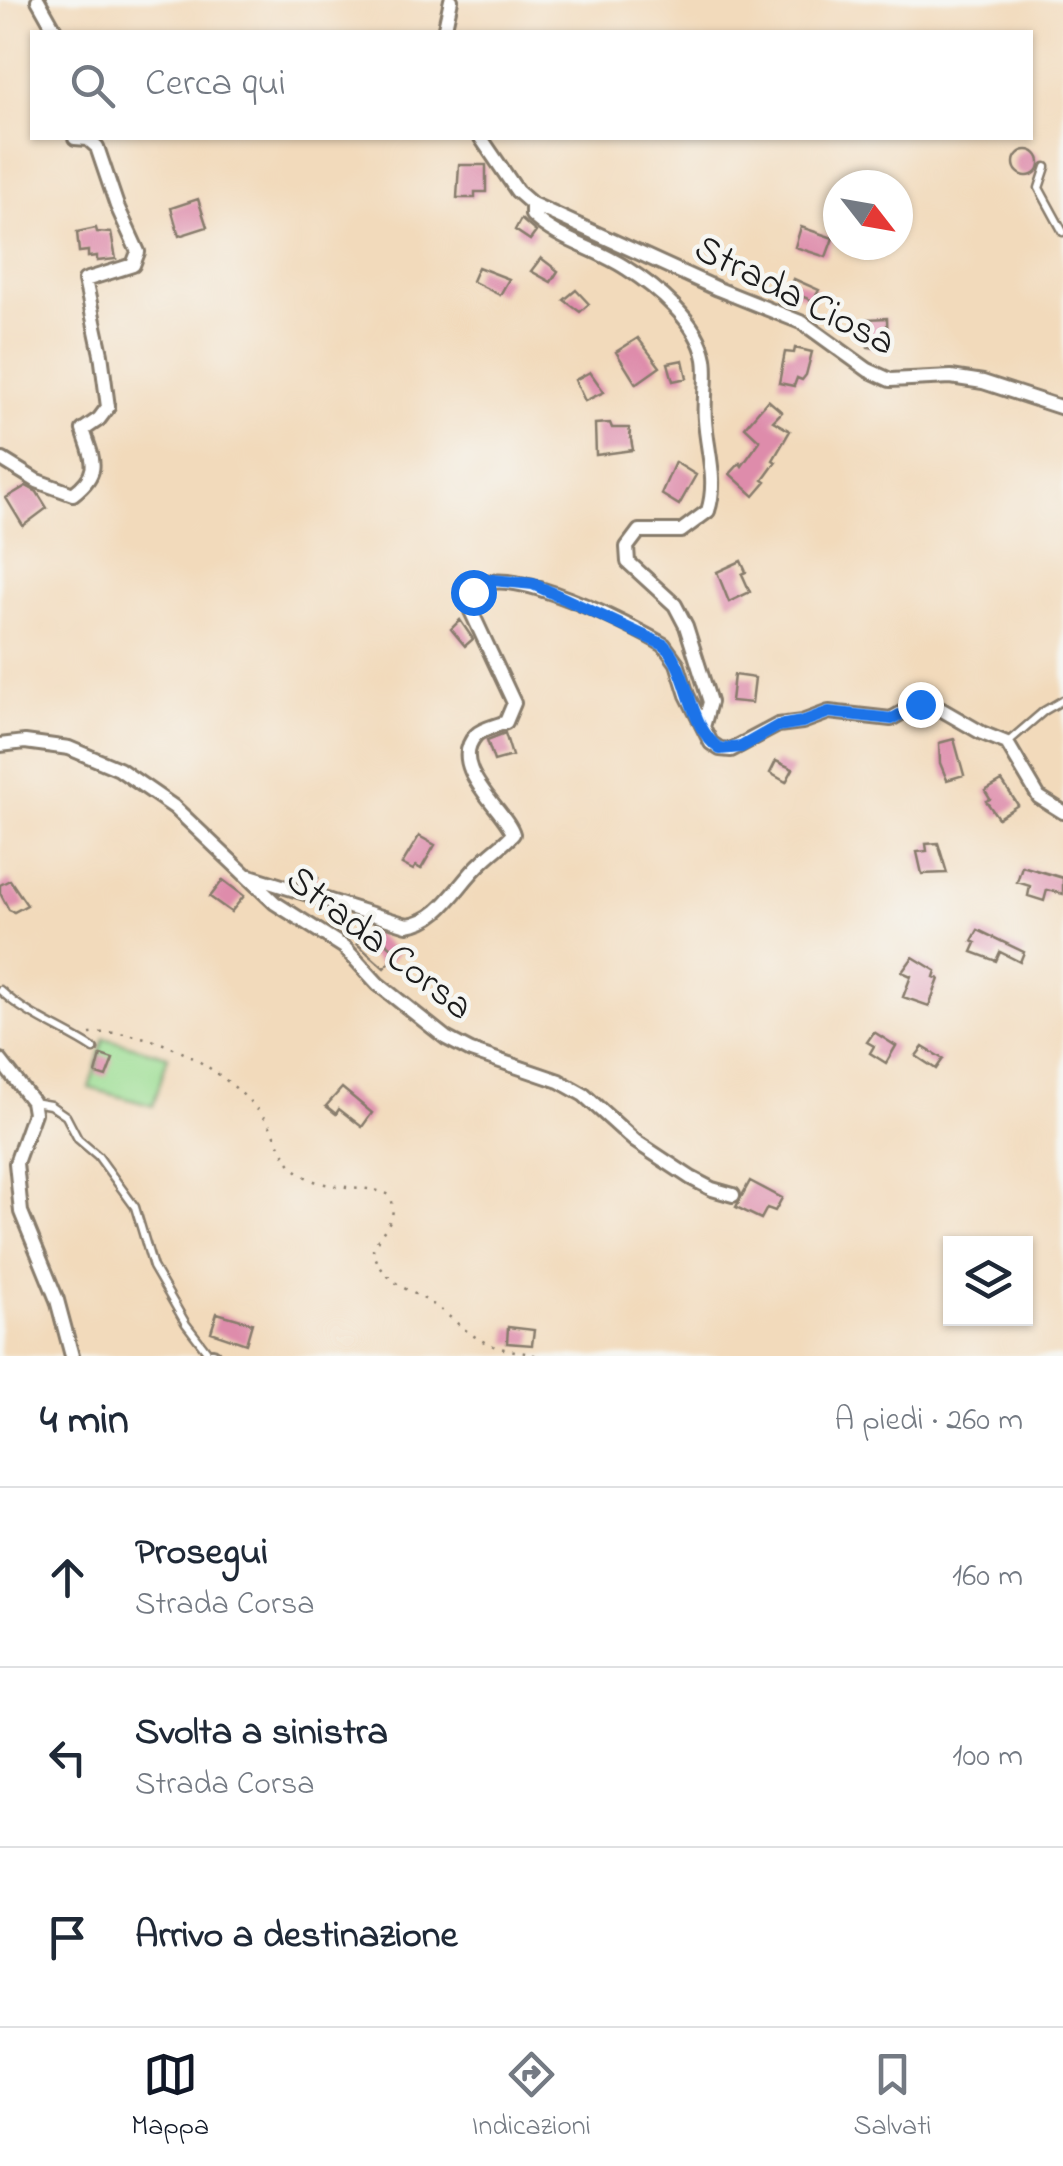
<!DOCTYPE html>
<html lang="it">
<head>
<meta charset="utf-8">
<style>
	:root { --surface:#fff; --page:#f2f2f3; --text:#1f2937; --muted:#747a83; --line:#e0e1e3; --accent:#111827 }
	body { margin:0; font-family:"Indie Flower",sans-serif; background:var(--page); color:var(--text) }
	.controls { position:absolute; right:30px; bottom:30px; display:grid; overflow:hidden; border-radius:0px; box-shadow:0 2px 8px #0004 }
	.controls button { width:90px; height:90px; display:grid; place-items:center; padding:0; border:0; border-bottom:2px solid var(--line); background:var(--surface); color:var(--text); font:50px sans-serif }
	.compass { position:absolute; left:823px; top:170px; width:90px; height:90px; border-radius:50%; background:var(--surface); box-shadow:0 2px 8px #0004; rotate:121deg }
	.stop { position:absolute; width:30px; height:30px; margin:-22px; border:8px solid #1a73e8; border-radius:50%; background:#fff }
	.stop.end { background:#1a73e8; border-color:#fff; box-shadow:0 2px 10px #0008 }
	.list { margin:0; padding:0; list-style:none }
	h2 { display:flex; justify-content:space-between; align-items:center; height:130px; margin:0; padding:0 40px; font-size:42px }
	h2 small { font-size:32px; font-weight:400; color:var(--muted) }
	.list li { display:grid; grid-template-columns:65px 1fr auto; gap:30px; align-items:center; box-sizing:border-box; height:180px; padding:0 40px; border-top:2px solid var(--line) }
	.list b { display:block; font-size:38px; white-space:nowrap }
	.list p { margin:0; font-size:32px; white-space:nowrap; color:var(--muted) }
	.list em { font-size:32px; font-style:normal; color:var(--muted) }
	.icon { flex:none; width:55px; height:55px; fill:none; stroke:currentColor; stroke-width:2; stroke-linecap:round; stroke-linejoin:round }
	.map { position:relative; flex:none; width:1063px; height:1356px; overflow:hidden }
	.search { position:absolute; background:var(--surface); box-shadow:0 2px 8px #0004; left:30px; right:30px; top:30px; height:110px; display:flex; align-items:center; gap:25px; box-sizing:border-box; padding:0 35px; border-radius:0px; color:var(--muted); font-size:38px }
	.sheet { height:670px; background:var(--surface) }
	nav { display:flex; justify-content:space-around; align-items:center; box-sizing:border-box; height:140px; border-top:2px solid var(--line); background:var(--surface); font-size:28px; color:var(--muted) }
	nav a { display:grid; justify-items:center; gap:5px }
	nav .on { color:var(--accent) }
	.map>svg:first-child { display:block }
</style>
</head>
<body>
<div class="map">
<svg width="1063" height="1356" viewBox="0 0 1063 1356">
	<rect width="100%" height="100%" fill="#f6f6f2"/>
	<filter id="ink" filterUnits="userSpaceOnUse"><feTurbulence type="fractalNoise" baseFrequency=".01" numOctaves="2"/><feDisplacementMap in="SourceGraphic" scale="20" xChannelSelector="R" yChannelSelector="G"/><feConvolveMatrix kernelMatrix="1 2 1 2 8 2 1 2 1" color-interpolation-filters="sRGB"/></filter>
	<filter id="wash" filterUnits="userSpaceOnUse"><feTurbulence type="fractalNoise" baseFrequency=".0048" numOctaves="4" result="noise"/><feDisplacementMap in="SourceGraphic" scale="40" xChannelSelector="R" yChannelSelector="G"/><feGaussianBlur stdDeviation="2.25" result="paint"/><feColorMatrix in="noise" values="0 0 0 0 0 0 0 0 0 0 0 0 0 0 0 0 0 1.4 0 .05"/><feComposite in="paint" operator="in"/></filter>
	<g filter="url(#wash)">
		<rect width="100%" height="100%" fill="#f2dabb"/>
		<path fill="#9ede94" stroke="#5d7d58" stroke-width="2.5" d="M104,1038l64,18 -15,50 -64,-18z"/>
		<g id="blocks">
			<path fill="#de8cab" d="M1014 163a13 13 0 1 1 26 0a13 13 0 1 1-26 0Z
				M459,165h27v27h-11v6h-18z
				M198,199l9,28 -28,9 -8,-28z
				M521,219l15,13 -6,8 -15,-10z
				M801,227l32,11 -7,19 -31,-10z
				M96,228l1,4 14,1 5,26 -19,2v-5l-9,1v-6l-9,1 -2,-20z
				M541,258l17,13 -7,11 -20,-11z
				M478,267l31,12 -9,16 -28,-14z
				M794,279l25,11 -6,11 -24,-10z
				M576,290l13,14 -9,8 -16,-12z
				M887,318l1,32 -20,-3 -1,-28z
				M638,338l22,29 -24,17 -20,-32z
				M795,348l17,4 -6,23 -4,5 -5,-2 -3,8 -15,-3 6,-31 9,1z
				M683,360l4,18 -14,3 -5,-18z
				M590,372l14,20 -19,9 -10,-21z
				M768,400l14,12 -9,9 17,10 -17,29 3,2 -13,18 3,2 -12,14 -24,-22 10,-11 2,3 18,-25 -15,-14z
				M610,423l2,5h17l4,22 -37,5 -1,-31z
				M675,462l21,13 -17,30 -18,-11z
				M26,486l11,6 10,16 -24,18 -17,-28z
				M741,561l5,11 -4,2 8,18 -21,10 -12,-30z
				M460,620l13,19 -8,7 -14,-17z
				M734,675l21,3 -3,25 -21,-2z
				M505,733l7,23 -18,5 -7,-21z
				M954,739l10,36 -17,5 -7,-17 -1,-20z
				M776,761l17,8 -7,13 -16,-9z
				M1002,781l16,24 -20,13 -12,-17 4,-2 -5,-8z
				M419,836l16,9 -14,24 -5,-3 -3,4 -11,-6z
				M938,843l9,30 -25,1 -5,-22 10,-1 -1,-7z
				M302,865l16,13 -6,7 -17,-10z
				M1022,866l41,12v16l-16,-4 -3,11 -16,-5 2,-10 -13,-4z
				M10,880l17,25 -13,7 -5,-2 -9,-17v-8z
				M223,880l21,16 -13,16 -21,-15z
				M370,929l28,24 -14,15 -27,-24z
				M978,930l46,22 -4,10 -20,-10 -4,9 -24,-9 4,-9 -4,-2z
				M913,957l23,14 -2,6 5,2 -10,27 -26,-9 8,-21 -9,-4z
				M874,1032l22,14 -10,17 -16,-10 4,-7 -7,-4z
				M923,1047l20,12 -7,10 -20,-13z
				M101,1055l12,4 -7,18 -10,-3z
				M342,1088l30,25 -10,14 -23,-18 -3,5 -10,-8z
				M750,1181l32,17 -7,13 -8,-3 -6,11 -25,-12z
				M217,1313l35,10 -6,21 -35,-12z
				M508,1327l26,3 -2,15 -25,-2z"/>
		</g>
	</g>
	<g filter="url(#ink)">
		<use href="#blocks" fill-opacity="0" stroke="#877b6c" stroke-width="2.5"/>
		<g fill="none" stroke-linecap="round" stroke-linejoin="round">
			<defs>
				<path id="service" d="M1046,167l-7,21 24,44
					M1008,742l36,-31 19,-11
					M0,990c28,27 62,38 94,59
					M33,1102l17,3 16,11 12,23 20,17 37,51 18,60 33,57 23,30"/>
				<path id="minor" d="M38,0l18,32
					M444,32l7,-32
					M481,138l36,53 15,13 186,85 85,34 65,47 22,10 61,-3 32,5 80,26
					M532,204v11c25,25 64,33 94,53 30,19 72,53 79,91 3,19 -2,41 0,61 2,32 13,60 3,91l-27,20h-42l-12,16 1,15 47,43 11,21 24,76 -7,25 8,16 9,6 11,1 47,-25 24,-3 27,-10 62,7 19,-11 20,-5 52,30 25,10 32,54 24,15
					M3,460l34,21 36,13c29,-22 20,-34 10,-64l16,-11 9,-12 -7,-53 -16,-74 48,-15 5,-13 -21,-46 -20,-59 -9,-8 -13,-1
					M0,745l25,-3 44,6 50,21 55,38 101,96 69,44 34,37 68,54 25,13 88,30 25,14 51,46 56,37 21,11 21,6
					M250,876l157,49c35,-4 51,-42 75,-63 10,-10 21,-17 31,-28 -7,-24 -67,-67 -37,-99 7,-7 21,-9 30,-13l8,-19 -43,-92c-11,-77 168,19 193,34l13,18 10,32 16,32
					M0,1060l32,41 2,12 -18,50 5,49 36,88 15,56
					M207,1356h6"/>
			</defs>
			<use href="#service" stroke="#877b6c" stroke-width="11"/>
			<use href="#minor" stroke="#877b6c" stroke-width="18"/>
			<path stroke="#877b6c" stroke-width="2.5" stroke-dasharray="2.5 8" stroke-linecap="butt" d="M90,1034c63,-10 141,38 178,89 11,16 16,40 33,51 28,19 59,8 89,21 10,26 -9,33 -17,55 10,37 43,40 68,60 17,13 30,27 50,35 15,6 31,6 46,11"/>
			<use href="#service" stroke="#fff" stroke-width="6"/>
			<use href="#minor" stroke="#fff" stroke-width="12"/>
		</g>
	</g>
	<g fill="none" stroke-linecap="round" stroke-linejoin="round" filter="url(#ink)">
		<path stroke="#1a73e8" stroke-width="12" d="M473,592l19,-12 41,4 131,61c27,28 23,81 56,104l21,-2 37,-21 24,-4 27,-10 63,7 28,-15"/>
	</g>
	<g text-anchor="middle" stroke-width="9" stroke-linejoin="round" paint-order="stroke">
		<g font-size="40" fill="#1c1c1c" stroke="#f6f6f2">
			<text transform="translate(796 293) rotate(27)" y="14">Strada Ciosa</text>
			<text transform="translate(381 941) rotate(38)" y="14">Strada Corsa</text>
		</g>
	</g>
</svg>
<div class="controls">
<button><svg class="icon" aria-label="layers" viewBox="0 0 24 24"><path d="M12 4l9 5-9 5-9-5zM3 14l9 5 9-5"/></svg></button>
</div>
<svg class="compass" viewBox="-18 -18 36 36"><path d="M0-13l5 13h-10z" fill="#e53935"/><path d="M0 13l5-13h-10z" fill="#747a83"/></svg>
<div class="stop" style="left:473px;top:592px"></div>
<div class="stop end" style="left:920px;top:704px"></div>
<div class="search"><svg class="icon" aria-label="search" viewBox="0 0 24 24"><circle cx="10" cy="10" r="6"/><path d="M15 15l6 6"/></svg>Cerca qui</div>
</div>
<section class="sheet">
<h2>4 min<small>A piedi · 260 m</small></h2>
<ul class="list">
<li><svg class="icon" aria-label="ahead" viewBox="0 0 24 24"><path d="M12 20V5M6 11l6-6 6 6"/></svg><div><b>Prosegui</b><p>Strada Corsa</p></div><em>160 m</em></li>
<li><svg class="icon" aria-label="left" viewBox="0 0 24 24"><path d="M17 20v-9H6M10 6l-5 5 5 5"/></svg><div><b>Svolta a sinistra</b><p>Strada Corsa</p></div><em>100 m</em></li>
<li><svg class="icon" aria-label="arrive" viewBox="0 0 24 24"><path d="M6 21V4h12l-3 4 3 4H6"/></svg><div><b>Arrivo a destinazione</b></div></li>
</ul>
</section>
<nav>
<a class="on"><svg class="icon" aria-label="map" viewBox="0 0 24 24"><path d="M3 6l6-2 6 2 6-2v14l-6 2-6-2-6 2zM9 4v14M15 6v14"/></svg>Mappa</a>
<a><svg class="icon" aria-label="directions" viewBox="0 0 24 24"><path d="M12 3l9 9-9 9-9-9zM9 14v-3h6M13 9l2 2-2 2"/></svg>Indicazioni</a>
<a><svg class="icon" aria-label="saved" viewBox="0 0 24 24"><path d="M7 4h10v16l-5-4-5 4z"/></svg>Salvati</a>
</nav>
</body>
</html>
